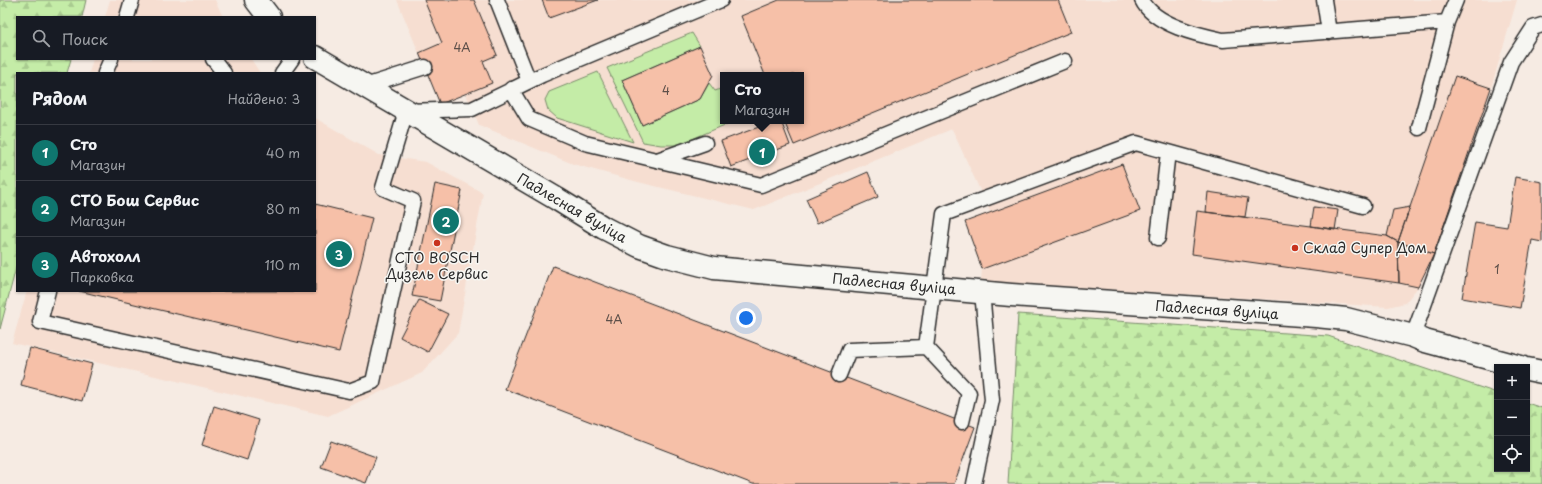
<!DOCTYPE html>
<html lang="ru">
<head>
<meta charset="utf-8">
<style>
	:root { --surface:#171b24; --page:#242831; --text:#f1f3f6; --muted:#9ea1a6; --line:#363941; --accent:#0f766e }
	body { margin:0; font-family:"Playpen Sans",sans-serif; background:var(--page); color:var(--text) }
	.controls { position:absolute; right:12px; bottom:12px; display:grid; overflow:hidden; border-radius:0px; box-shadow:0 1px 3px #0004 }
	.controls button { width:36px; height:36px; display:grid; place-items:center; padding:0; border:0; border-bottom:1px solid var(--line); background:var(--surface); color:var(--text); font:20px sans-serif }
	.you { position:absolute; left:746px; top:318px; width:14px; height:14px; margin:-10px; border:3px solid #fff; border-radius:50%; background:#1a73e8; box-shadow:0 0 0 6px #1a73e833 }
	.badge { display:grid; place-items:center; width:26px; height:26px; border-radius:50%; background:var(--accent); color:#fff; font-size:13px; font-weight:700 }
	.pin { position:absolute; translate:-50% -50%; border:2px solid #fff; box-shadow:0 1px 4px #0006 }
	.popup { position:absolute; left:720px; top:72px; width:84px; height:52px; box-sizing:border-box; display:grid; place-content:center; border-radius:0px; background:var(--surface); filter:drop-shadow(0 1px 3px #0005); font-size:13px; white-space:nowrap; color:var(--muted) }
	.popup b { font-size:15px; color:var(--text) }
	.popup::after { content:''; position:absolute; left:50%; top:100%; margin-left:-8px; border:8px solid transparent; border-top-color:var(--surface) }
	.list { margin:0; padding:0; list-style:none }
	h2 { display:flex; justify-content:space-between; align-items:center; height:52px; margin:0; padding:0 16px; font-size:17px }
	h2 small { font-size:13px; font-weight:400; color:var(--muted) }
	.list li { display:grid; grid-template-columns:26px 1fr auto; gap:12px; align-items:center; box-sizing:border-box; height:56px; padding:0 16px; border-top:1px solid var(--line) }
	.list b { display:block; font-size:15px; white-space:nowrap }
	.list p { margin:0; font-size:13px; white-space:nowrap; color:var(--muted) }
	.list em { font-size:13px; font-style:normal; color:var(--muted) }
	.icon { flex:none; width:22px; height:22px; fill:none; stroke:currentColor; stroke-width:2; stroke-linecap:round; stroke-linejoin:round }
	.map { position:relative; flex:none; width:1542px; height:484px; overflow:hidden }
	.search { position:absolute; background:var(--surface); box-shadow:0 1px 3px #0004; left:16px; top:16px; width:300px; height:44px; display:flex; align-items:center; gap:10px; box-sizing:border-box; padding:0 14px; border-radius:0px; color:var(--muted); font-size:15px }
	.panel { position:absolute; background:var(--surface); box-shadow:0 1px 3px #0004; left:16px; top:72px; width:300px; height:220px; border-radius:0px }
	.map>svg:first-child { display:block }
</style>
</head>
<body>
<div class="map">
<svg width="1542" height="484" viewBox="0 0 1542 484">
	<defs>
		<pattern id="forest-firs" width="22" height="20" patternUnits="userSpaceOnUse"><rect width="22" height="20" fill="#c4eca7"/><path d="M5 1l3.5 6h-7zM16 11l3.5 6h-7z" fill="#a9cb90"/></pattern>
	</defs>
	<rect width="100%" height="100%" fill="#f6ebe3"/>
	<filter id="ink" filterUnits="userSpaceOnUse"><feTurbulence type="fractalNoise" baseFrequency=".025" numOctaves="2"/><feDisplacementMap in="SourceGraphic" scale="8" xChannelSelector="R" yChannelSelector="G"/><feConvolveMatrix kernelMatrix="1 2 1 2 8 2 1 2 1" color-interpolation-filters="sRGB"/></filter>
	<g filter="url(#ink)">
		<path fill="#f6ded1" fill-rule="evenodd" d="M110,0h105l8,17h-118z
			M397,0h1120l-26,88 -57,166 -16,33 -13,16 -17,4 -407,-26 1,-12 -17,-47 25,-10 -38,-83 -198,81 -116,-28 -65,-18 -94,-39 -13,-31 -26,10zM723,75h78v46h-78z
			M93,59h158l9,14h-171z
			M315,118l64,37 47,7 57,31 -25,140 -36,40 -94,43 -316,-73 15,-52h288z"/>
		<path fill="#c4eca7" stroke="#788c69" d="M692,33l8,13 -78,34 20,45 58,-26 9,-16 6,8 8,-3v33h11l-56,24h-17l-18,-3 -36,-74z
			M598,72l35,70 -76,-24 -9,-8 -3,-10 4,-8z"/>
		<path fill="url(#forest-firs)" stroke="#788c69" d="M0,0h86l-4,17h-65v42h54l-4,14h-50v191l-17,65z
			M1018,314l310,22 169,57v76h30v-66l15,5v76h-534z"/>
		<path fill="#f6c0a8" stroke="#2b2b2b" d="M424,0h50l23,55 -14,6 9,22 -52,21 -21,-51 23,-10z
			M542,0h56l-49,18z
			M779,0h279l13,32 -277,113 -10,-24h17v-46h-36l-24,-59z
			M700,46l13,29 -13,24 -58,26 -20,-45z
			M1455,76l36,12 -57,166 -36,-12z
			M775,121h6l9,24 -59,22 -10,-26z
			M1122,164l18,47 -158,58 -17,-47z
			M868,172l10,25 -61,26 -11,-24z
			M1515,177l27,5v60l-10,-2 -12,68 -58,-10 13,-76 32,5z
			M435,184l27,6 -22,111 -28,-5z
			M1208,192l40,6 -3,19 -39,-5z
			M315,204l57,14 -33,134 -260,-61h236z
			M1314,207l24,3 -3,20 -24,-4z
			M1410,207l-12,35 -11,-6 6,-26z
			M1197,211l190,25 11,6 1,41 -207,-29z
			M1398,242l36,12 -16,33 -19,-4z
			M553,266l422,161 -21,57h-201l-248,-95z
			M419,300l29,14 -20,38 -28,-15z
			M30,348l62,16 -10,37 -61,-16z
			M214,406l45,14 -12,40 -45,-15z
			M331,441l45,16 -10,26 -45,-16z"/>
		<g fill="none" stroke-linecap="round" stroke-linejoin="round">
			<defs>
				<path id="lane" d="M497,0l32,81
					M1142,0c12,25 57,35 81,40l224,-18 9,-22
					M1324,0l5,32
					M127,17l5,-17
					M213,59l11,14
					M105,73l6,-14
					M282,73l10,-14
					M365,86l60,-19
					M511,89l18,30 56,24 176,42 304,-124
					M1419,128l28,-106
					M657,160l48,-17
					M1158,238l10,-86
					M48,291l-8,31 309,69 24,-9 40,-181 -30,-13 23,-77 66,-2 70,-34 179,-75
					M1413,336l98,-274 22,-34 9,-3
					M926,347l43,46 -7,29
					M839,375l10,-25 77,-3 18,-133 192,-71 227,63
					M974,484l18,-84 -10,-108"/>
				<path id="street" d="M256,0l13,17
					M315,57l242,142 47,29 35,18 28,10 47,12 297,27 305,21 30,3 67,17 12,5 96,26
					M1527,369l15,3"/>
			</defs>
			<use href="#lane" stroke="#2b2b2b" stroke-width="17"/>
			<use href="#street" stroke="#2b2b2b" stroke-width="25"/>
			<use href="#lane" stroke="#f6f6f2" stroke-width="14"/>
			<use href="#street" stroke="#f6f6f2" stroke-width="22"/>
		</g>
	</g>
	<g fill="#c8321e" stroke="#f6f6f2" stroke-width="1.5">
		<circle cx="437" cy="243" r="4"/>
		<circle cx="1295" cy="248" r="4"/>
	</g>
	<g text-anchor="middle" stroke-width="3" stroke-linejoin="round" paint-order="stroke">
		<g font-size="12" fill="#5e504a">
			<text x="462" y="52">4А</text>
			<text x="666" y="95">4</text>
			<text x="1497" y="274">1</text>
			<text x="614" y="324">4А</text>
		</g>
		<g font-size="14" fill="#2b2b2b" stroke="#f6f6f2">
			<text transform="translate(572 208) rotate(30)" y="5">Падлесная вуліца</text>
			<text transform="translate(894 284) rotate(5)" y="5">Падлесная вуліца</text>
			<text transform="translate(1217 310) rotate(4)" y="5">Падлесная вуліца</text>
		</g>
		<g font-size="14" fill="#2b2b2b" stroke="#f6f6f2" text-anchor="start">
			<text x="1303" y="253">Склад Супер Дом</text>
			<text x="437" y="263" text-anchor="middle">СТО BOSCH<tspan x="437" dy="16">Дизель Сервис</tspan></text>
		</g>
	</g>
</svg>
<div class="controls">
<button>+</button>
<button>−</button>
<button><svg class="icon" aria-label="locate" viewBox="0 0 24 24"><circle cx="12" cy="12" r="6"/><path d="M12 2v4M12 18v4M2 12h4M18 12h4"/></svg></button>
</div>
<div class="you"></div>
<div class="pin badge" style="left:762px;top:152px">1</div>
<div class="popup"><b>Сто</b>Магазин</div>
<div class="pin badge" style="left:446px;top:221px">2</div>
<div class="pin badge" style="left:339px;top:254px">3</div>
<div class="search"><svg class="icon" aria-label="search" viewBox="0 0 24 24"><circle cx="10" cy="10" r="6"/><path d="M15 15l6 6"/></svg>Поиск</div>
<section class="panel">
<h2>Рядом<small>Найдено: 3</small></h2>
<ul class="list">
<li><span class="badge">1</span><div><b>Сто</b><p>Магазин</p></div><em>40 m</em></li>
<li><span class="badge">2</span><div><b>СТО Бош Сервис</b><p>Магазин</p></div><em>80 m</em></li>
<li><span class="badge">3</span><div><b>Автохолл</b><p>Парковка</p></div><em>110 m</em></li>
</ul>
</section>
</div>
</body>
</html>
